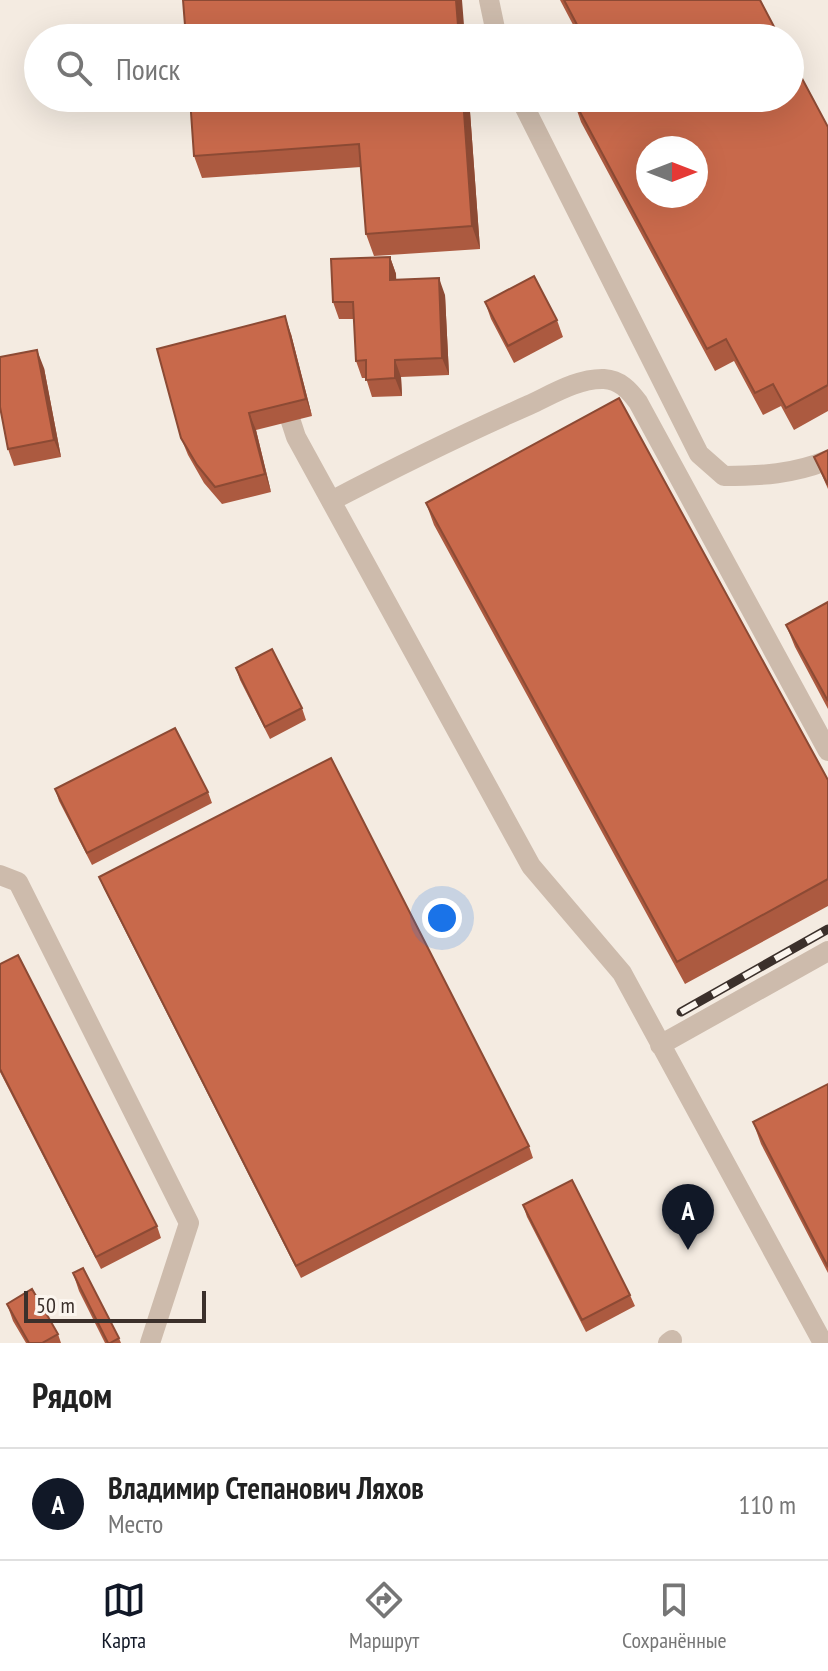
<!DOCTYPE html>
<html lang="ru">
<head>
<meta charset="utf-8">
<style>
	:root { --surface:#fff; --page:#f2f2f2; --text:#222; --muted:#767676; --line:#e0e0e0; --accent:#111827 }
	body { margin:0; font-family:"PT Sans Narrow",sans-serif; background:var(--page); color:var(--text) }
	.compass { position:absolute; left:636px; top:136px; width:72px; height:72px; border-radius:50%; background:var(--surface); box-shadow:0 8px 32px #0002; rotate:90deg }
	.scale { position:absolute; left:24px; bottom:20px; width:182px; box-sizing:border-box; padding-left:8px; border:4px solid #3b302b; border-top:0; font-size:22px; line-height:28px; white-space:nowrap; color:#3b302b; -webkit-text-stroke:6px #fbf5ee; paint-order:stroke }
	.you { position:absolute; left:442px; top:918px; width:28px; height:28px; margin:-20px; border:6px solid #fff; border-radius:50%; background:#1a73e8; box-shadow:0 0 0 12px #1a73e833 }
	.badge { display:grid; place-items:center; width:52px; height:52px; border-radius:50%; background:var(--accent); color:#fff; font-size:26px; font-weight:700 }
	.pin { position:absolute; translate:-50% -66px; filter:drop-shadow(0 2px 4px #0008) }
	.pin::after { content:''; position:absolute; top:42px; width:28px; height:24px; background:inherit; clip-path:polygon(0 0,100% 0,50% 100%) }
	.list { margin:0; padding:0; list-style:none }
	h2 { display:flex; justify-content:space-between; align-items:center; height:104px; margin:0; padding:0 32px; font-size:34px }
	h2 small { font-size:26px; font-weight:400; color:var(--muted) }
	.list li { display:grid; grid-template-columns:52px 1fr auto; gap:24px; align-items:center; box-sizing:border-box; height:112px; padding:0 32px; border-top:2px solid var(--line) }
	.list b { display:block; font-size:30px; white-space:nowrap }
	.list p { margin:0; font-size:26px; white-space:nowrap; color:var(--muted) }
	.list em { font-size:26px; font-style:normal; color:var(--muted) }
	.icon { flex:none; width:44px; height:44px; fill:none; stroke:currentColor; stroke-width:2; stroke-linecap:round; stroke-linejoin:round }
	.map { position:relative; flex:none; width:828px; height:1343px; overflow:hidden }
	.search { position:absolute; background:var(--surface); box-shadow:0 8px 32px #0002; left:24px; right:24px; top:24px; height:88px; display:flex; align-items:center; gap:20px; box-sizing:border-box; padding:0 28px; border-radius:44px; color:var(--muted); font-size:30px }
	.sheet { height:216px; background:var(--surface) }
	nav { display:flex; justify-content:space-around; align-items:center; box-sizing:border-box; height:112px; border-top:2px solid var(--line); background:var(--surface); font-size:22px; color:var(--muted) }
	nav a { display:grid; justify-items:center; gap:4px }
	nav .on { color:var(--accent) }
	.map>svg:first-child { display:block }
</style>
</head>
<body>
<div class="map">
<svg width="828" height="1343" viewBox="0 0 828 1343">
	<rect width="100%" height="100%" fill="#f4ebe1"/>
	<g fill="none" stroke-linecap="round" stroke-linejoin="round">
		<path stroke="#cdbbac" stroke-width="20" d="M489,0l8,38
			M520,98l179,356 25,22c37,0 70,-2 104,-16
			M283,397l13,40 235,429 91,107 201,370
			M331,501c65,-34 130,-66 198,-96 22,-10 49,-27 75,-26 16,1 25,11 34,23l190,349
			M0,875l18,7 171,341 -39,120
			M660,1045l168,-94
			M668,1343l4,-3"/>
		<defs>
			<path id="rail" d="M681,1012l147,-83"/>
		</defs>
		<use href="#rail" stroke="#3b302b" stroke-width="9"/>
		<use href="#rail" stroke="#fbf5ee" stroke-width="6" stroke-dasharray="18" stroke-linecap="butt"/>
	</g>
	<path fill="#ac5a40" d="M560,0h200l20,38h-200z
		M190,98h279l11,151 -106,7 -8,-22 -5,-67 -159,11 -8,-22z
		M573,99l255,28v284l-34,19 -13,-24 -18,9 -29,-54 -19,10 -134,-249z
		M390,257l6,17v6l49,15 4,80 -48,2 1,19 -30,1 -6,-19h-4l-6,-17 -2,-42h-15l-6,-17z
		M485,302l72,18 6,17 -49,26 -23,-44z
		M291,334l21,82 -56,14 15,62 -49,12 -18,-21 -16,-28 -7,-17z
		M44,368l17,89 -47,9 -6,-17z
		M828,450v39l-14,-32z
		M426,503l402,277v126l-143,78 -251,-459z
		M828,602v107l-33,-62 -9,-22z
		M236,668l66,40 4,12 -36,19 -30,-59z
		M55,789l153,3 4,11 -120,62 -33,-64z
		M99,877l430,269 4,12 -232,120 -197,-389z
		M0,964l157,262 4,12 -60,31 -101,-197z
		M828,1084v189l-67,-129 -8,-22z
		M523,1205l107,90 5,11 -49,26 -59,-115z
		M73,1273l46,65 2,5h-16l-26,-52z
		M7,1304l51,30 3,9h-35l-13,-22z"/>
	<path fill="#8c4a34" d="M456,0h6l3,38h-6z
		M463,98h6l11,151 -8,-23z
		M390,257l6,17 1,23 -7,-17z
		M439,278l6,17 4,80 -7,-17z
		M285,316l6,18 21,82 -6,-17z
		M37,350l7,18 17,89 -7,-17z
		M395,360l6,17 1,19 -7,-18z
		M249,413l7,17 15,62 -6,-18z"/>
	<path fill="#c8694b" stroke="#8c4a34" stroke-width="2" fill-rule="evenodd" d="M183,0h273l3,38h-273z
		M564,0h196l20,38h-196z
		M790,56l38,71v258l-42,23 -13,-24 -18,9 -29,-54 -19,10 -134,-250 3,-1h214zM648,148h48v48h-48z
		M190,98h273l9,128 -106,8 -7,-90 -165,12z
		M390,257v23l49,-2 3,80 -47,2v18l-29,2v-20l-10,1 -3,-59h-20l-2,-43z
		M534,276l23,44 -49,26 -23,-44z
		M285,316l21,83 -57,14 16,61 -50,13 -18,-22 -16,-27 -24,-89z
		M37,350l17,90 -46,9 -8,-42v-50z
		M619,398l209,382v99l-151,83 -251,-459z
		M828,450v35l-14,-28z
		M828,602v99l-42,-76z
		M272,649l30,59 -37,19 -29,-59z
		M175,728l33,64 -121,61 -32,-64z
		M331,758l198,388 -233,120 -197,-389z
		M18,955l139,271 -61,31 -96,-188v-105z
		M828,1084v183l-75,-145z
		M572,1180l58,115 -48,25 -59,-115z
		M83,1268l36,70 -9,5h-2l-35,-70z
		M32,1289l26,45 -16,9h-13l-22,-39z"/>
</svg>
<svg class="compass" viewBox="-18 -18 36 36"><path d="M0-13l5 13h-10z" fill="#e53935"/><path d="M0 13l5-13h-10z" fill="#767676"/></svg>
<div class="scale">50 m</div>
<div class="you"></div>
<div class="pin badge" style="left:688px;top:1250px">A</div>
<div class="search"><svg class="icon" aria-label="search" viewBox="0 0 24 24"><circle cx="10" cy="10" r="6"/><path d="M15 15l6 6"/></svg>Поиск</div>
</div>
<section class="sheet">
<h2>Рядом<small></small></h2>
<ul class="list">
<li><span class="badge">A</span><div><b>Владимир Степанович Ляхов</b><p>Место</p></div><em>110 m</em></li>
</ul>
</section>
<nav>
<a class="on"><svg class="icon" aria-label="map" viewBox="0 0 24 24"><path d="M3 6l6-2 6 2 6-2v14l-6 2-6-2-6 2zM9 4v14M15 6v14"/></svg>Карта</a>
<a><svg class="icon" aria-label="directions" viewBox="0 0 24 24"><path d="M12 3l9 9-9 9-9-9zM9 14v-3h6M13 9l2 2-2 2"/></svg>Маршрут</a>
<a><svg class="icon" aria-label="saved" viewBox="0 0 24 24"><path d="M7 4h10v16l-5-4-5 4z"/></svg>Сохранённые</a>
</nav>
</body>
</html>
